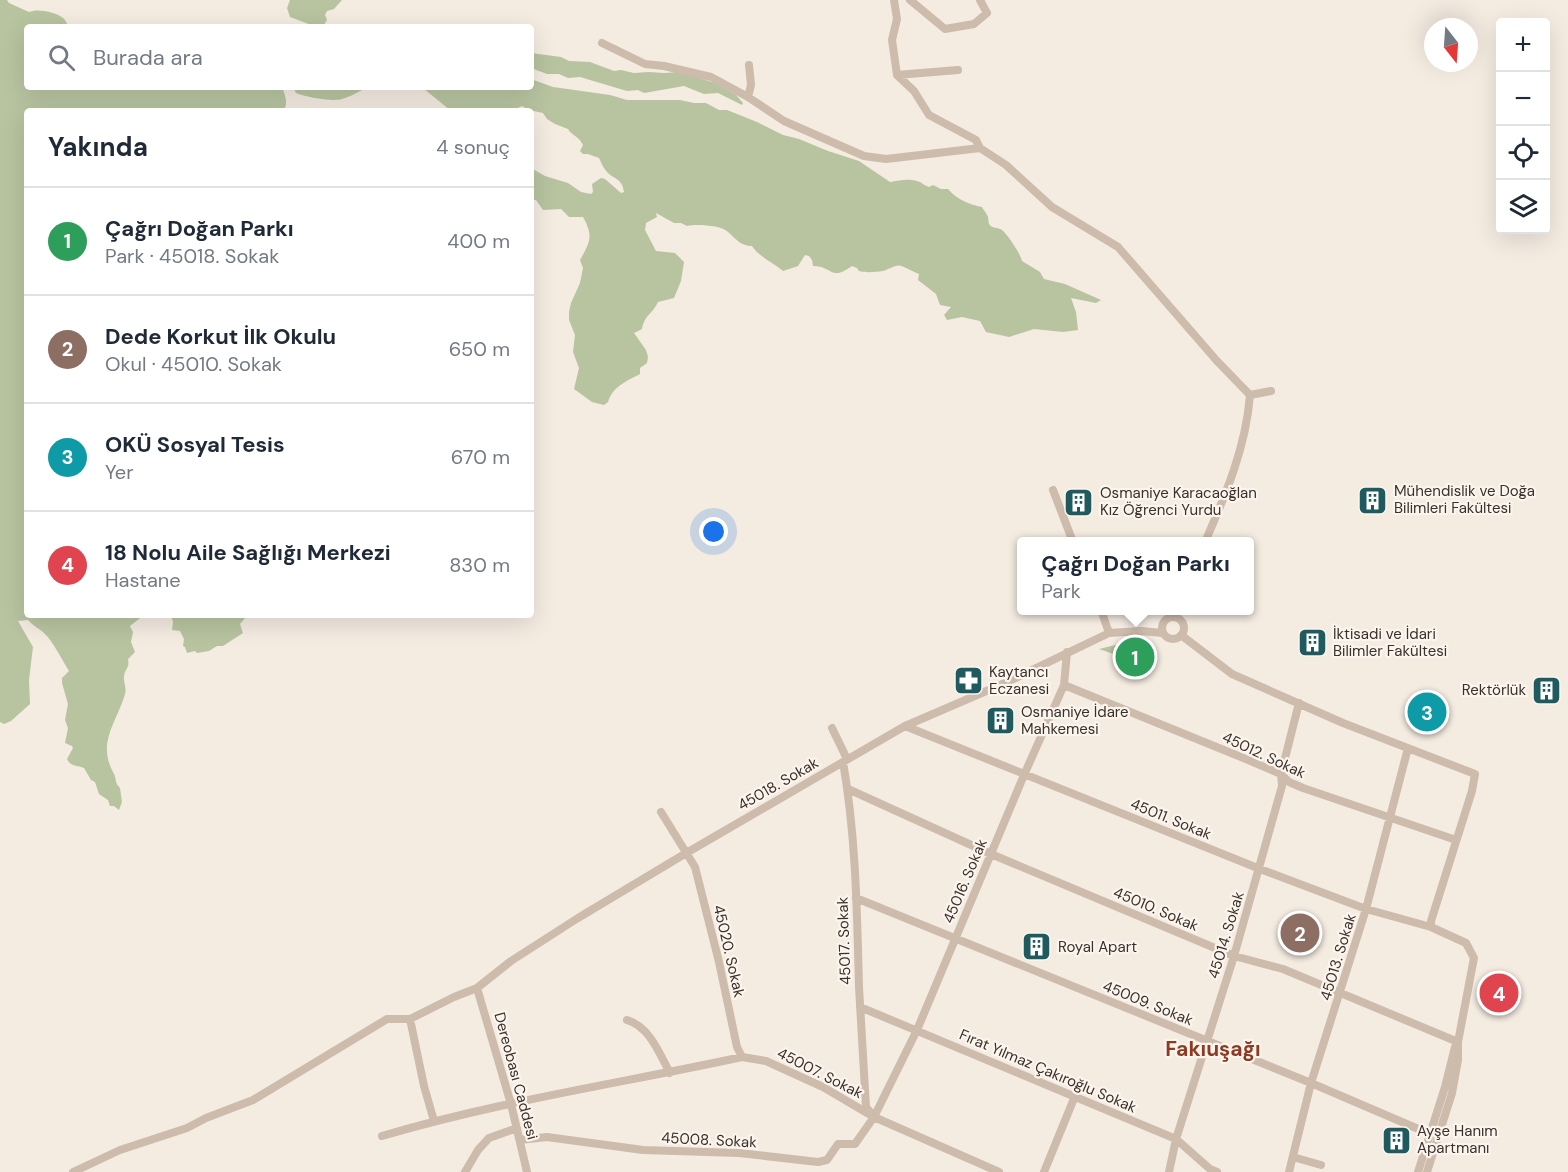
<!DOCTYPE html>
<html lang="tr">
<head>
<meta charset="utf-8">
<style>
	:root { --surface:#fff; --page:#f6f6f7; --text:#1f2937; --muted:#747a83; --line:#e0e1e3; --accent:#0b8043 }
	body { margin:0; font-family:"DM Sans",sans-serif; background:var(--page); color:var(--text) }
	.controls { position:absolute; right:18px; top:18px; display:grid; overflow:hidden; border-radius:6px; box-shadow:0 6px 24px #0002 }
	.controls button { width:54px; height:54px; display:grid; place-items:center; padding:0; border:0; border-bottom:2px solid var(--line); background:var(--surface); color:var(--text); font:30px sans-serif }
	.compass { position:absolute; left:1424px; top:18px; width:54px; height:54px; border-radius:50%; background:var(--surface); box-shadow:0 6px 24px #0002; rotate:163deg }
	.you { position:absolute; left:714px; top:532px; width:21px; height:21px; margin:-15px; border:4px solid #fff; border-radius:50%; background:#1a73e8; box-shadow:0 0 0 9px #1a73e833 }
	.badge { display:grid; place-items:center; width:39px; height:39px; border-radius:50%; background:var(--accent); color:#fff; font-size:20px; font-weight:700 }
	.pin { position:absolute; translate:-50% -50%; border:3px solid #fff; box-shadow:0 2px 6px #0006 }
	.popup { position:absolute; left:1017px; top:537px; width:237px; height:78px; box-sizing:border-box; display:grid; place-content:center; border-radius:6px; background:var(--surface); filter:drop-shadow(0 2px 4px #0005); font-size:20px; white-space:nowrap; color:var(--muted) }
	.popup b { font-size:22px; color:var(--text) }
	.popup::after { content:''; position:absolute; left:50%; top:100%; margin-left:-12px; border:12px solid transparent; border-top-color:var(--surface) }
	.list { margin:0; padding:0; list-style:none }
	h2 { display:flex; justify-content:space-between; align-items:center; height:78px; margin:0; padding:0 24px; font-size:26px }
	h2 small { font-size:20px; font-weight:400; color:var(--muted) }
	.list li { display:grid; grid-template-columns:39px 1fr auto; gap:18px; align-items:center; box-sizing:border-box; height:108px; padding:0 24px; border-top:2px solid var(--line) }
	.list b { display:block; font-size:22px; white-space:nowrap }
	.list p { margin:0; font-size:20px; white-space:nowrap; color:var(--muted) }
	.list em { font-size:20px; font-style:normal; color:var(--muted) }
	.icon { flex:none; width:33px; height:33px; fill:none; stroke:currentColor; stroke-width:2; stroke-linecap:round; stroke-linejoin:round }
	.map { position:relative; flex:none; width:1568px; height:1172px; overflow:hidden }
	.search { position:absolute; background:var(--surface); box-shadow:0 6px 24px #0002; left:24px; top:24px; width:510px; height:66px; display:flex; align-items:center; gap:15px; box-sizing:border-box; padding:0 21px; border-radius:6px; color:var(--muted); font-size:22px }
	.panel { position:absolute; background:var(--surface); box-shadow:0 6px 24px #0002; left:24px; top:108px; width:510px; height:510px; border-radius:6px }
	.map>svg:first-child { display:block }
</style>
</head>
<body>
<div class="map">
<svg width="1568" height="1172" viewBox="0 0 1568 1172">
	<rect width="100%" height="100%" fill="#f4ebe1"/>
	<path fill="#b8c4a0" d="M0,0h7l2,3 20,9c8,-4 27,0 34,6 2,1 5,7 5,9h-41v60h255c3,8 7,17 1,24h-256v504h117l-14,11 3,6 -2,10 4,10 -7,7c2,9 -3,10 -4,17 -1,6 3,12 1,18 -8,28 -28,48 -12,78 4,6 1,11 7,16l2,14 -3,8 -5,-4h-4l-2,-6 -9,-6 -4,-12 -4,-2 -7,-12c-7,-3 -13,-1 -17,-9l6,-11 -1,-2 -7,-3 3,-15 -3,-8 3,-16 -6,-21v-5l7,-7c-7,-11 -16,-30 -25,-38 -5,-5 -11,-7 -16,-13l-10,1 15,26 -4,33 1,24 -19,17 -7,3 -4,-2z
		M290,0h52l-8,9 -7,2 -2,4 2,5 -3,5 -10,1 -24,-9 -3,-9z
		M531,53l30,4 8,4 21,1 24,9 7,-1 13,3 15,-1 15,1 16,-1 35,11 21,12 7,8 -1,2 -24,-12 -14,1 -20,-8 -40,7 -6,-3 -11,1 -47,-14 -12,1 -9,-4h-12l-16,-6z
		M531,79l22,8 57,8 17,5h53l14,3h12l13,7h8l30,12 26,13 16,4 29,12 31,10 31,21c11,-2 20,-4 30,0 3,2 6,4 9,5l4,-2 8,4h7c8,10 22,16 34,18 1,3 4,5 5,8 2,2 1,6 2,9 3,5 9,3 13,6 6,5 18,23 20,31l18,11 4,7 21,5 36,16 -5,3 -25,-5 5,14 2,18 -15,2 -29,-3 -25,8 -23,-5 -6,-11 -18,-4 -15,3 -3,-5 7,-8 -11,-2 -4,-11 -18,-14 1,-6c-6,-2 -13,-7 -18,-8 -5,-2 -13,4 -18,5 -8,1 -17,2 -24,0l-2,-3 -5,-2c-22,16 -19,0 -39,0l-1,-6 -3,-4 -4,-1 -7,11 -15,5c-10,-9 -24,-14 -31,-25 -11,0 -16,-7 -24,-14 -7,-7 -32,-8 -41,-6l-6,-3h-7l-18,-10 1,4 -11,6 -1,7 11,21 19,2 9,9 -3,19 -7,17 -16,4c-6,13 -13,12 -16,27l-8,4 12,17 2,7 -1,6 -7,5v6c-13,7 -27,12 -32,28l-4,3 -12,-3 -18,-13 5,-21 -6,-16 2,-17 -6,-15v-8l2,-9 9,-20 3,-15 -3,-8c11,-19 13,-25 3,-43h-14l-8,-8 -18,1 -7,-10h-5v-32l14,8 23,7 13,9 10,2 2,-2 -1,-8 9,-6 4,1 16,14 3,-1c-2,-16 -13,-12 -20,-24 -2,-3 -3,-6 -5,-10l-11,-4h-5l-3,-3 3,-6c-5,-10 -11,-9 -15,-16l-13,-5 -8,-5 -4,-6 -14,-3 -7,-4 -11,5h-60l-28,-23 -5,-1h113z
		M293,87h75c-8,4 -18,10 -26,12 -10,3 -36,-2 -46,-6z
		M170,615h73l2,3 -5,6 3,9 -20,13h-6l-8,5 -12,2 -2,-2 -8,2 -2,-6 -2,-1 1,-7 -4,-8 -8,-1 1,-9z
		M1124,643l29,2 -8,20 -46,-16z"/>
	<g fill="none" stroke-linecap="round" stroke-linejoin="round">
		<path stroke="#cdbbac" stroke-width="8" d="M894,0l3,19 -5,21 5,35 17,16 15,24 47,25 4,8 26,17 46,42 66,40 99,114 33,34
			M910,0l35,29 29,-5 13,-11 -7,-13
			M602,43l43,21 19,2 47,11 37,20 36,24 80,35 22,3 94,-11
			M897,75l61,-5
			M748,97l3,-12 -2,-20
			M1250,395l21,-4
			M1053,490l20,52
			M1205,542c21,-48 41,-95 45,-147
			M1101,610l8,23
			M1162 628a11 11 0 1 1 22 0a11 11 0 1 1-22 0Z
			M1181,635l51,39 111,49 132,51 -3,17 -41,130v6l35,16 8,15 -16,84v18l-6,33 -25,79
			M1064,685l177,72 40,17 8,8 14,6 153,52
			M905,726l355,143 106,40 65,18
			M832,728l15,31
			M843,762c13,74 14,150 16,225 2,40 5,80 7,120l6,7
			M848,789l143,65 243,102 49,13 175,73
			M661,812l34,55 24,95 18,85 5,10
			M856,898l455,185 119,51
			M477,988l34,116 16,68
			M860,1007l316,132 34,30 7,3
			M410,1019l14,67 10,35
			M627,1020c23,7 32,33 43,53
			M382,1136c118,-35 240,-53 360,-79l24,4 57,26 51,30 125,55
			M520,1140l27,-3 96,13 96,3 79,9 9,-2 11,-16h17l19,-27 43,-87 107,-255 40,-90 3,-33
			M1293,1157l28,8
			M73,1172l47,-22 67,-22 19,-10 47,-18 134,-81h23l44,-22 23,-9 34,-27 67,-43 110,-66 217,-126 100,-43 104,-50 32,-2 22,2
			M465,1172l13,-22 11,-12 28,-10
			M1044,1172l31,-76
			M1169,1172l7,-33 58,-183 48,-170 -1,-12 18,-71
			M1289,1172l22,-89 55,-174 42,-161
			M1418,1172l27,-85 10,-40"/>
	</g>
	<defs>
		<symbol id="building-square" viewBox="-11 -11 22 22"><rect x="-9" y="-9" width="18" height="18" rx="4" fill="#1f5a5e" stroke="#fbf5ee"/><path d="M-4-6H4V6H1V3H-1V6H-4ZM-2.5-4.3h1.7v1.8h-1.7ZM.8-4.3h1.7v1.8H.8ZM-2.5-1h1.7V.8h-1.7ZM.8-1h1.7V.8H.8Z" fill="#fff"/></symbol>
		<symbol id="pharmacy-square" viewBox="-11 -11 22 22"><rect x="-9" y="-9" width="18" height="18" rx="4" fill="#1f5a5e" stroke="#fbf5ee"/><path d="M-2-6h4v4h4v4h-4v4h-4v-4h-4v-4h4Z" fill="#fff"/></symbol>
	</defs>
	<g fill-rule="evenodd">
		<use href="#building-square" x="1356" y="484" width="33" height="33"/>
		<use href="#building-square" x="1062" y="486" width="33" height="33"/>
		<use href="#building-square" x="1296" y="626" width="33" height="33"/>
		<use href="#pharmacy-square" x="952" y="664" width="33" height="33"/>
		<use href="#building-square" x="1530" y="674" width="33" height="33"/>
		<use href="#building-square" x="984" y="704" width="33" height="33"/>
		<use href="#building-square" x="1020" y="930" width="33" height="33"/>
		<use href="#building-square" x="1380" y="1124" width="33" height="33"/>
	</g>
	<g text-anchor="middle" stroke-width="4.5" stroke-linejoin="round" paint-order="stroke">
		<g font-size="15" fill="#3b302b" stroke="#fbf5ee" text-anchor="start">
			<text x="1394" y="496">Mühendislik ve Doğa<tspan x="1394" dy="17">Bilimleri Fakültesi</tspan></text>
			<text x="1100" y="498">Osmaniye Karacaoğlan<tspan x="1100" dy="17">Kız Öğrenci Yurdu</tspan></text>
			<text x="1333" y="639">İktisadi ve İdari<tspan x="1333" dy="17">Bilimler Fakültesi</tspan></text>
			<text x="989" y="677">Kaytancı<tspan x="989" dy="17">Eczanesi</tspan></text>
			<text x="1526" y="695" text-anchor="end">Rektörlük</text>
			<text x="1021" y="717">Osmaniye İdare<tspan x="1021" dy="17">Mahkemesi</tspan></text>
			<text x="1058" y="952">Royal Apart</text>
			<text x="1417" y="1136">Ayşe Hanım<tspan x="1417" dy="17">Apartmanı</tspan></text>
		</g>
		<g font-size="15" fill="#3b302b" stroke="#fbf5ee">
			<text transform="translate(1264 755) rotate(25)" y="5">45012. Sokak</text>
			<text transform="translate(778 784) rotate(-30)" y="5">45018. Sokak</text>
			<text transform="translate(1171 819) rotate(22)" y="5">45011. Sokak</text>
			<text transform="translate(965 881) rotate(-67)" y="5">45016. Sokak</text>
			<text transform="translate(1156 909) rotate(23)" y="5">45010. Sokak</text>
			<text transform="translate(1226 935) rotate(-73)" y="5">45014. Sokak</text>
			<text transform="translate(844 941) rotate(-92)" y="5">45017. Sokak</text>
			<text transform="translate(729 951) rotate(77)" y="5">45020. Sokak</text>
			<text transform="translate(1338 957) rotate(-73)" y="5">45013. Sokak</text>
			<text transform="translate(1148 1003) rotate(22)" y="5">45009. Sokak</text>
			<text transform="translate(1048 1071) rotate(23)" y="5">Fırat Yılmaz Çakıroğlu Sokak</text>
			<text transform="translate(820 1073) rotate(27)" y="5">45007. Sokak</text>
			<text transform="translate(516 1076) rotate(75)" y="5">Dereobası Caddesi</text>
			<text transform="translate(709 1140) rotate(3)" y="5">45008. Sokak</text>
		</g>
		<g font-size="21" font-weight="bold" fill="#8c3b22" stroke="#fbf5ee">
			<text x="1213" y="1056">Fakıuşağı</text>
		</g>
	</g>
</svg>
<div class="controls">
<button>+</button>
<button>−</button>
<button><svg class="icon" aria-label="locate" viewBox="0 0 24 24"><circle cx="12" cy="12" r="6"/><path d="M12 2v4M12 18v4M2 12h4M18 12h4"/></svg></button>
<button><svg class="icon" aria-label="layers" viewBox="0 0 24 24"><path d="M12 4l9 5-9 5-9-5zM3 14l9 5 9-5"/></svg></button>
</div>
<svg class="compass" viewBox="-18 -18 36 36"><path d="M0-13l5 13h-10z" fill="#e53935"/><path d="M0 13l5-13h-10z" fill="#747a83"/></svg>
<div class="you"></div>
<div class="pin badge" style="left:1135px;top:657px;background:#2e9e5b">1</div>
<div class="popup"><b>Çağrı Doğan Parkı</b>Park</div>
<div class="pin badge" style="left:1300px;top:933px;background:#8d6e63">2</div>
<div class="pin badge" style="left:1427px;top:712px;background:#0f9aa8">3</div>
<div class="pin badge" style="left:1499px;top:993px;background:#e0444e">4</div>
<div class="search"><svg class="icon" aria-label="search" viewBox="0 0 24 24"><circle cx="10" cy="10" r="6"/><path d="M15 15l6 6"/></svg>Burada ara</div>
<section class="panel">
<h2>Yakında<small>4 sonuç</small></h2>
<ul class="list">
<li><span class="badge" style="background:#2e9e5b">1</span><div><b>Çağrı Doğan Parkı</b><p>Park · 45018. Sokak</p></div><em>400 m</em></li>
<li><span class="badge" style="background:#8d6e63">2</span><div><b>Dede Korkut İlk Okulu</b><p>Okul · 45010. Sokak</p></div><em>650 m</em></li>
<li><span class="badge" style="background:#0f9aa8">3</span><div><b>OKÜ Sosyal Tesis</b><p>Yer</p></div><em>670 m</em></li>
<li><span class="badge" style="background:#e0444e">4</span><div><b>18 Nolu Aile Sağlığı Merkezi</b><p>Hastane</p></div><em>830 m</em></li>
</ul>
</section>
</div>
</body>
</html>
